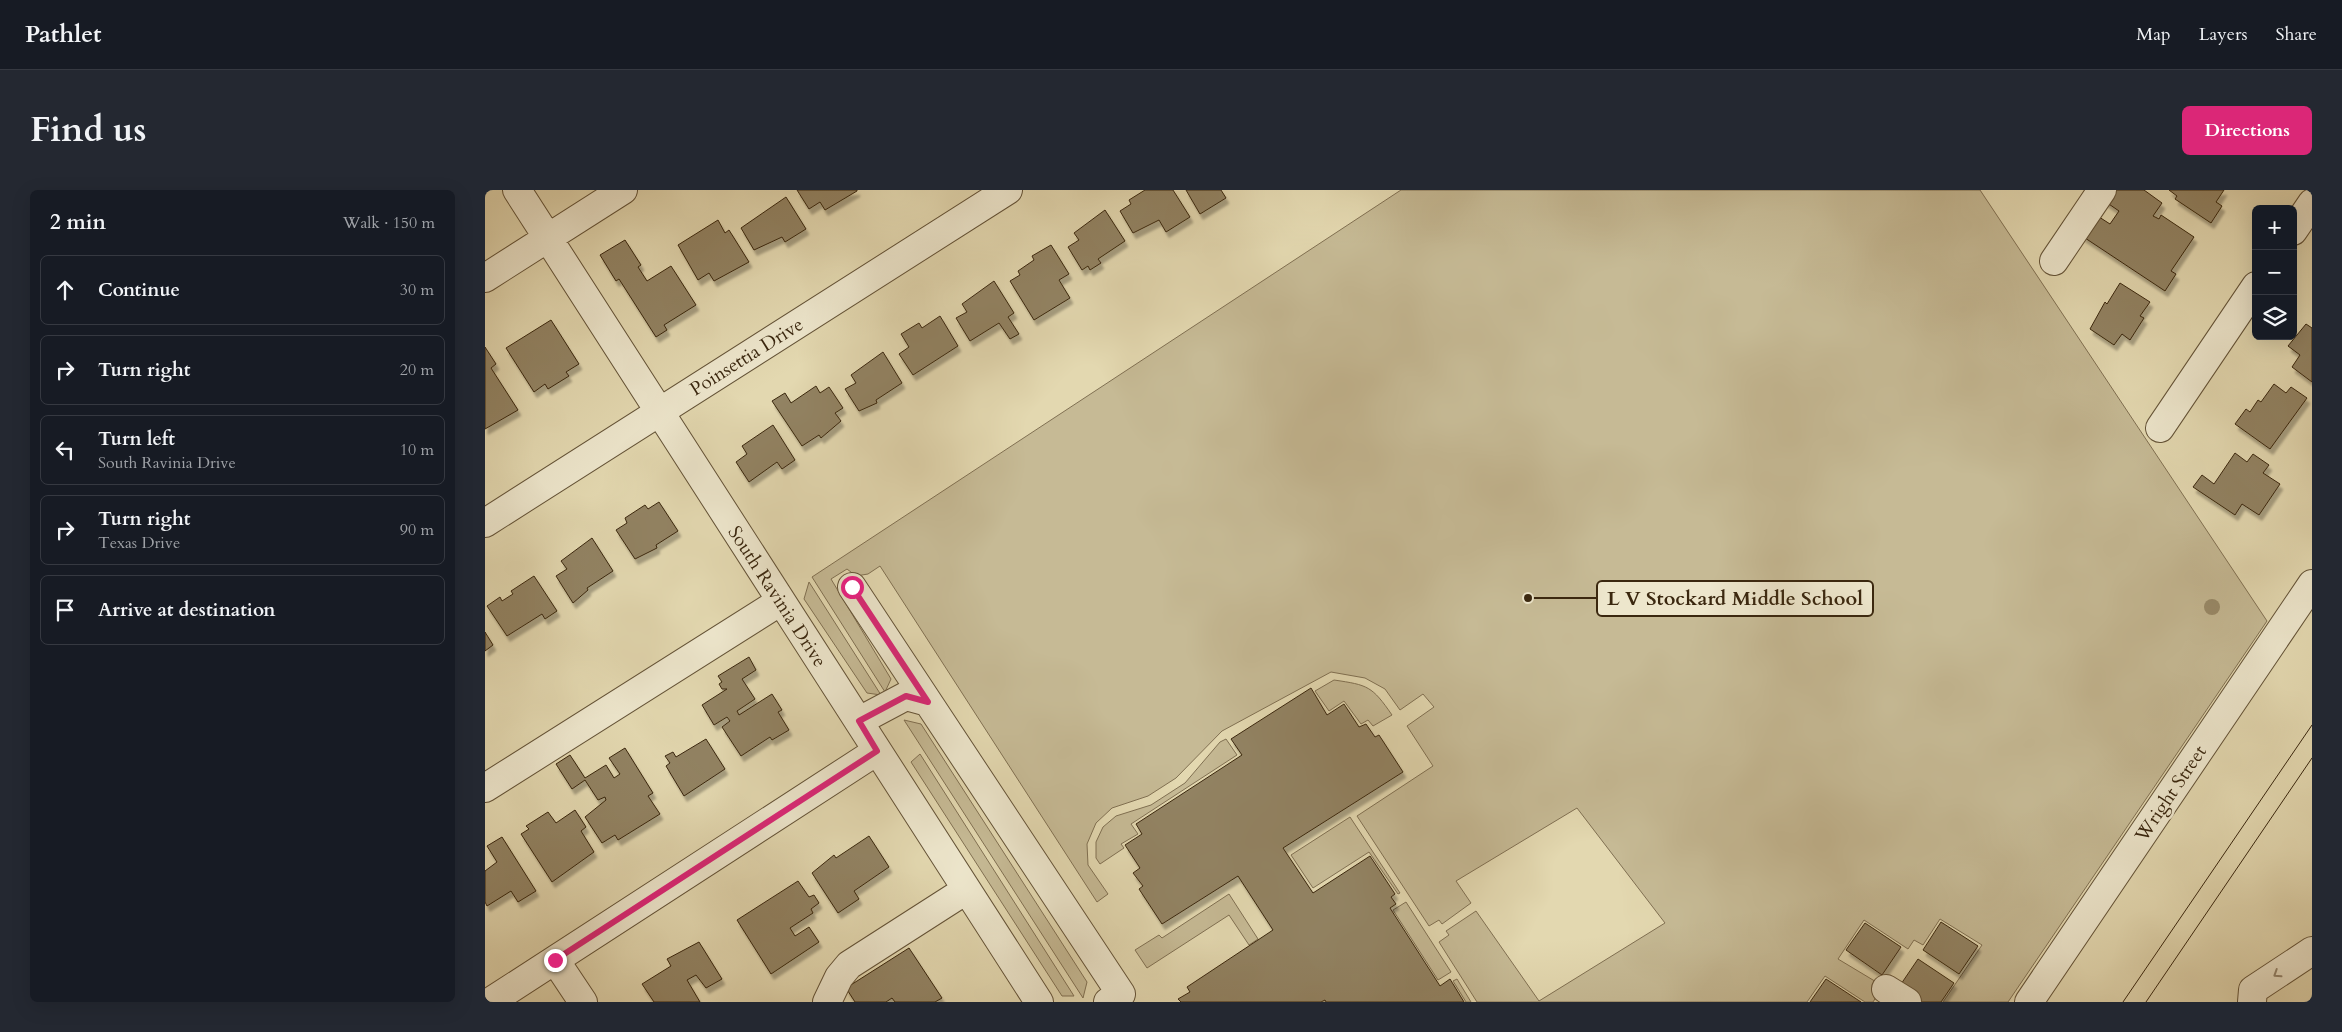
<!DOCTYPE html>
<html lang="en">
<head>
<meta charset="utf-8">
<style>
	:root { --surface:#171b24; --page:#242831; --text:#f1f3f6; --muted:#9ea1a6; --line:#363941; --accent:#db2777 }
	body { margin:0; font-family:Cardo,serif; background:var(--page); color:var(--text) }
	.controls { position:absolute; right:15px; top:15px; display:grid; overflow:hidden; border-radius:8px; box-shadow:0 5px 20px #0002 }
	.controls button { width:45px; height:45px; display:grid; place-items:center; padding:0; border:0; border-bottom:1px solid var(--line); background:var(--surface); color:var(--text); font:25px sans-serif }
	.stop { position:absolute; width:15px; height:15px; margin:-11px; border:4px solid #db2777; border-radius:50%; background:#fff }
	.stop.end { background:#db2777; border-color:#fff; box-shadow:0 1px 5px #0008 }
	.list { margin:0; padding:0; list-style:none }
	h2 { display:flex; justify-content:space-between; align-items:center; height:65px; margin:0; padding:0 20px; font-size:21px }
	h2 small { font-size:16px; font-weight:400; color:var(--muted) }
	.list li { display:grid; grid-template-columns:32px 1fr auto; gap:15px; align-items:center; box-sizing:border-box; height:70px; margin:0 10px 10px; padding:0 10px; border:1px solid var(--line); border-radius:8px }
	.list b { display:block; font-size:19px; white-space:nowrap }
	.list p { margin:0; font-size:16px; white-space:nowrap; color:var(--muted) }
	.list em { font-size:16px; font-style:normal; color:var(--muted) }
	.icon { flex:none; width:28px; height:28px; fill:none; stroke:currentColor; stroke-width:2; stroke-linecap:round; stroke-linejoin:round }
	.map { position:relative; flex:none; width:1827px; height:812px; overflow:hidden; border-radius:8px }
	header { display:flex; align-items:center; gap:30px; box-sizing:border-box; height:70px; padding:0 25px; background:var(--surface); border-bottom:1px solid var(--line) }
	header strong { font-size:24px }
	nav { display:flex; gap:28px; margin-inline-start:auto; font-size:18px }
	.intro { display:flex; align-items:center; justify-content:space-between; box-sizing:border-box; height:120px; padding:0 30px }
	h1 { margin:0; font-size:35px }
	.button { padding:12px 22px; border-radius:8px; background:var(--accent); color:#fff; font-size:18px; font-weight:700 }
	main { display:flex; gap:30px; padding:0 30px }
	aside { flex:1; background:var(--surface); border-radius:8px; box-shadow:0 5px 20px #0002 }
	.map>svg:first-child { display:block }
</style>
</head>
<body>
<header>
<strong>Pathlet</strong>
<nav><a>Map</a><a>Layers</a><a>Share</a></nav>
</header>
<div class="intro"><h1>Find us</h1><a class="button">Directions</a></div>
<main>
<aside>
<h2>2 min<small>Walk · 150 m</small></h2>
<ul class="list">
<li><svg class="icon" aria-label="ahead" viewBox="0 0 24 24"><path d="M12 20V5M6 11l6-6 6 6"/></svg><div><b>Continue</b></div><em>30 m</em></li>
<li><svg class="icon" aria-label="right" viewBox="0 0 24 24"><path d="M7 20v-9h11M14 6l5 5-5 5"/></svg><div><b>Turn right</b></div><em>20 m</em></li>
<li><svg class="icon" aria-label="left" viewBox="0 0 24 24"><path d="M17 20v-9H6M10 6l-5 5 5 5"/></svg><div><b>Turn left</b><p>South Ravinia Drive</p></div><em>10 m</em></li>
<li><svg class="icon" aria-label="right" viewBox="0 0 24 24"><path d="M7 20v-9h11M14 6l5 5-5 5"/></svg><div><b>Turn right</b><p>Texas Drive</p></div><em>90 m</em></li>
<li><svg class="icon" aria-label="arrive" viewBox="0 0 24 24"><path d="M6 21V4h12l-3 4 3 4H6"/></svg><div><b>Arrive at destination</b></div></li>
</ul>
</aside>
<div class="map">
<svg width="1827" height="812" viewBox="0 0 1827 812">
	<defs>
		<filter id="shadow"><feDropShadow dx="3" dy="5.5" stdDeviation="1" flood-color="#0004"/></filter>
	</defs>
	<rect width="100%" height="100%" fill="#e3d8b0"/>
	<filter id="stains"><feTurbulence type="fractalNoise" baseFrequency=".004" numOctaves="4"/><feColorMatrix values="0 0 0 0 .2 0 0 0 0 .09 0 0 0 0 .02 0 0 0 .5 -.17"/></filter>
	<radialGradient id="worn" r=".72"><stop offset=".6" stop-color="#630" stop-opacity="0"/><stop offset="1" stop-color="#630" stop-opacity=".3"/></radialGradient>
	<path fill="#c6ba95" stroke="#807052" d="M916,0h579l287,431 -259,381h-65l39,-57 -42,-26 -17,26 -9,-5 -6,9 -44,-29 -26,39 45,27 -10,16h-8l-40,-26 -18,26h-330l-38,-60 10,-7 -3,-4 30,-20 63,90 126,-78 -88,-115 -121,73 15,22 -29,21 -3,-4 -10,6 -72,-110 76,-50 -26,-40 27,-19 -11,-13 -23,16 -15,-21 -20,-11 -34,-6 -109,59 -46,47 -28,18 -36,12 -16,15 -9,21 1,21 20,29 -11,8 -217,-336 -12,8 -12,2 -9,-7 -16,10 60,100 -6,13 -73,-115z
		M324,392l72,113 -14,-2 -63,-94z
		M849,490c34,5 38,6 58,35l-19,11 -5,-6 -7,4 -17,-23 -15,10 -14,-20z
		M419,530l17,4 166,258 -4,16z
		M741,549l11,16 -106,69 7,10 -17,10 3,4 -24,16 -4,-6v-16l7,-15 13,-11 35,-11 34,-22 35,-41z
		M435,564l154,242h-12l-151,-234z
		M865,627l50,76 -2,1 -29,-42 -56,36 -22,-33z
		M744,704l29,45 -9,6 -20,-30 -82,53 -12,-18 24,-15 3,3z
		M921,712l45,70 -13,8 -45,-70z
		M972,789l14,23h-5l-13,-21z"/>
	<path fill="#928363" stroke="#3a270f" filter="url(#shadow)" d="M312,0h60v1l-32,19 -5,-8 -11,7z
		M660,0h28l17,27 -24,15 -7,-12 -26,13 -13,-22 11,-7 -2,-4z
		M701,0h35l5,8 -26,16z
		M1624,0h35l18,13 -9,13 6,3 2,-4 33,22 -23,34 5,3 -11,17 -83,-55 14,-21 14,9 9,-13 -16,-11z
		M1684,0h55l-8,12 6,4 -11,17 -36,-24 2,-3z
		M301,7l20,32 -21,13 -3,-5 -28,13 -13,-22z
		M620,20l20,31 -27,18 3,4 -11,7 -2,-4 -6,4 -14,-23 11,-7 -5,-7z
		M233,30l7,13 4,-3 20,32 -35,19 -5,-8 -11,7 -20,-35z
		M140,50l16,25 -3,2 9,14 24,-15 25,39 -32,20 3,5 -11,7 -37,-58 -3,2 -16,-26z
		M566,55l18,29 -10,6 11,18 -36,22 -24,-39 10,-6 -2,-4 16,-11 -2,-4z
		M509,91l20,32 -6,4 11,17 -9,5 -11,-16 -29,18 -14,-23 11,-6 -5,-8z
		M1635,93l30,19 -10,14 4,2 -14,22 -8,-6 -8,11 -24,-16 15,-27 2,2z
		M455,126l18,30 -45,29 -14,-21 10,-7 -8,-13 18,-11 3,5z
		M66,130l28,44 -13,8 3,4 -21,13 -3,-5 -11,8 -28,-44z
		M1821,134l6,4v54l-20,-15 8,-12 -12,-9z
		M0,157l11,17 -5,4 27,42 -33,19z
		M398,162l19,31 -26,17 1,3 -18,8 -14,-22 11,-6 -5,-8z
		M1789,194l12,9 5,-6 16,11 -37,51 -35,-25 11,-15 4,3 8,-12 3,2z
		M331,196l4,7 9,-6 14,21 -8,5 6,8 -20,17 -2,-3 -17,11 -30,-45 13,-8 6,10z
		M288,235l22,35 -13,9 -5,-7 -28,20 -13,-20 11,-8 -5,-8z
		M1750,263l12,9 6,-8 16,11 -6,8 17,11 -21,31 -17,-11 -7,11 -42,-28 9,-12 12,9z
		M174,312l19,29 -22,14 1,3 -22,11 -19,-29 11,-7 -2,-5 20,-13 3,4z
		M107,348l21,33 -26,17 1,2 -15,13 -17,-27 11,-7 -6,-8z
		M49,386l23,35 -12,8 -3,-5 -35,22 -20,-30 13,-9 2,4 11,-7 -2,-3z
		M0,442l8,13 -8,6z
		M264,467l7,13 -14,9 13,20 -18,12 2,4 33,-21 10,16 -4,2 11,18 -17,10 -2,-3 -29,19 -19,-29 8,-6 -3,-4 -13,8 -12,-20 25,-16h-5l-3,-5 3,-2 -4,-6z
		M826,498l16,27 17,-11 15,23 7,-3 9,13 4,-2 24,37 -120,76 30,45 57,-37 25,38 -4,3 5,7 -6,4 50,78 10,-7 14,23h-138l-1,-2 -4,2h-140l-3,-3 12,-7 -3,-5 86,-57 -35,-54 -76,48 -23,-35 4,-3 -10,-13 7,-5 -15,-23 17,-11 -6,-10 106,-69 -11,-16z
		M221,549l19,30 -41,27 -18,-30 4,-3 -5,-7 8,-4 3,5z
		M140,558l28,45 -5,3 12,18 -42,26 -3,-5 -13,8 -17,-26 21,-17 -1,-3 -7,3 -13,-20 -13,9 -16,-25 14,-9 15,23 21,-13 8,13 6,-4 -11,-16z
		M90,620l11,17 -5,4 13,21 -42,30 -31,-48 8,-5 -3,-3 22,-14 8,11z
		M384,646l20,31 -35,24 5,8 -21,14 -26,-40 22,-18 2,3z
		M17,647l34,54 -18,11 -7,-11 -24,15 -2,-4v-31l12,-9 -10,-16z
		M313,691l11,16 5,-2 5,8 -8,6 2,4 -23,15 5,8 14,-9 10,15 -48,32 -34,-54z
		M1456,732l37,24 -19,28 -36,-24z
		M1380,733l36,24 -19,28 -36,-25z
		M214,752l23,37 -16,9 -10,-13 -9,5 13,22h-46l-12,-18 29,-18 -4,-7z
		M424,758l33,50 -7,4h-40l-3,-4 -6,4h-31l-9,-14z
		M1433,769l36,24 -13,19h-19l-23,-15z
		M1341,789l35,23h-51z"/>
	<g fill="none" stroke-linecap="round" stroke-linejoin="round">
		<defs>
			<path id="minor" d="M32,0l522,812
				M1808,41l19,-28
				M1569,71l48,-71
				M0,88l138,-88
				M1675,238l96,-142
				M0,333l523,-333
				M367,397l76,115
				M374,531l47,-25 22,6 193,292 -13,8
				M0,598l296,-187
				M70,770l28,42
				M1401,799l21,13
				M5,812l387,-251
				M342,812l12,-25 10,-12 117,-75
				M1544,812l283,-418
				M1767,812l1,-12 59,-39"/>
		</defs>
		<use href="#minor" stroke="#645337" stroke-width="30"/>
		<use href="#minor" stroke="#ede6cc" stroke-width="28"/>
		<path stroke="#3a270f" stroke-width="1" d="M1638,812l189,-277
			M1661,812l166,-244"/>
	</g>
	<circle fill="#998b6a" cx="1727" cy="417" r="8"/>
	<defs><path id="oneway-chevron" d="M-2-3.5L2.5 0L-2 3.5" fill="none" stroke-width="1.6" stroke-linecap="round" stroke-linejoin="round" transform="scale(1.25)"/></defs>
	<use stroke="#94866e" href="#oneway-chevron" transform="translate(1792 784) rotate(147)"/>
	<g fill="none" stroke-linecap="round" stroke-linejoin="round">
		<path stroke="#db2777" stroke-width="6" d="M70,770l322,-209 -18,-30 47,-25 22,6 -76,-115"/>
	</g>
	<g text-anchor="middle" stroke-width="5" stroke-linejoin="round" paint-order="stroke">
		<g font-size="19" fill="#3a270f" stroke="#ede6cc">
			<text transform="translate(261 166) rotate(-32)" y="7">Poinsettia Drive</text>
			<text transform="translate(293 406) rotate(57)" y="7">South Ravinia Drive</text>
			<text transform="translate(1685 603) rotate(-56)" y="7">Wright Street</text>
		</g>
	</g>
	<path fill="none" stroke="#3a270f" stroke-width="2" d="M1043 408L1112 408"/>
	<circle fill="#3a270f" stroke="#ede6cc" stroke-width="2" cx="1043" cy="408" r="5"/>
	<rect fill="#ede6cc" stroke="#3a270f" stroke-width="2" x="1112" y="391" width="276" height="35" rx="5"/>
	<g font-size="20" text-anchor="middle" font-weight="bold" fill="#3a270f">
		<text x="1250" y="415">L V Stockard Middle School</text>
	</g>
	<rect width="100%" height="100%" filter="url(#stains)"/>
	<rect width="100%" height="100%" fill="url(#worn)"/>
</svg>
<div class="controls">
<button>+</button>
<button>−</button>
<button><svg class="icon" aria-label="layers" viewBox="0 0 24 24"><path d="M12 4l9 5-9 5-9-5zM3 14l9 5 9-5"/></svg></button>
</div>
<div class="stop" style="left:367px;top:397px"></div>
<div class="stop end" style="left:70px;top:770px"></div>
</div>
</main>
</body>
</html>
